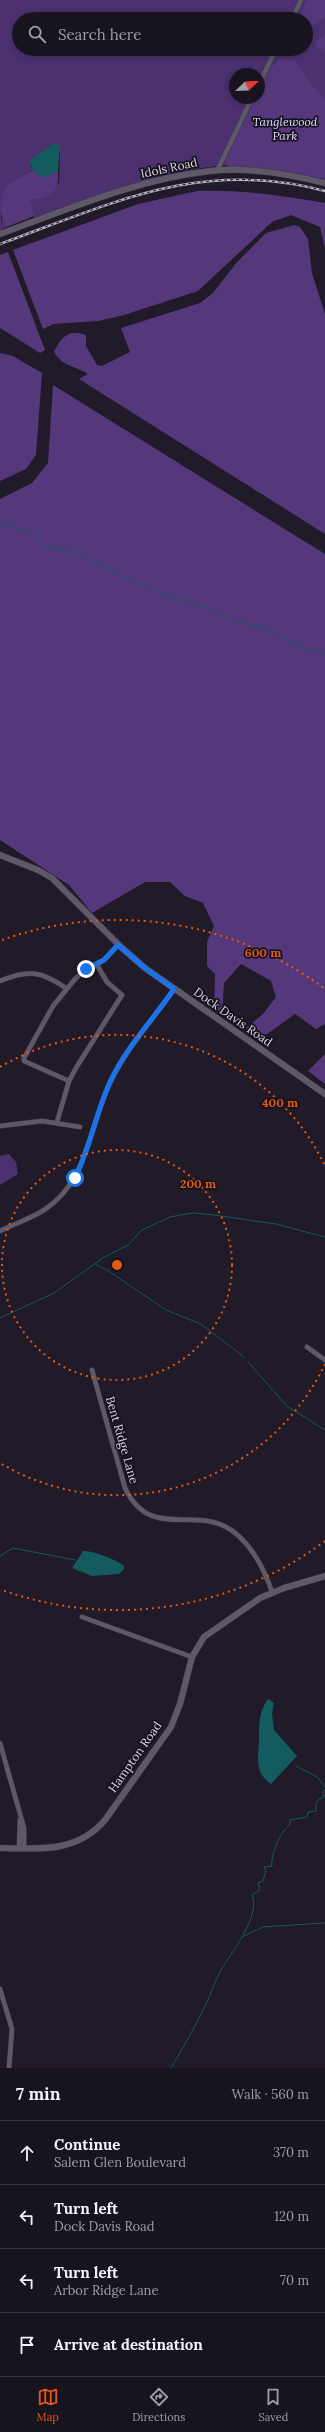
<!DOCTYPE html>
<html lang="en">
<head>
<meta charset="utf-8">
<style>
	:root { --surface:#18141f; --page:#211d28; --text:#f1f3f6; --muted:#9f9ea4; --line:#36333d; --accent:#ea580c }
	body { margin:0; font-family:Lora,serif; background:var(--page); color:var(--text) }
	.compass { position:absolute; left:229px; top:68px; width:36px; height:36px; border-radius:50%; background:var(--surface); box-shadow:0 2px 6px #0003; rotate:67deg }
	.stop { position:absolute; width:12px; height:12px; margin:-9px; border:3px solid #1a73e8; border-radius:50%; background:#fff }
	.stop.end { background:#1a73e8; border-color:#fff; box-shadow:0 1px 4px #0008 }
	.list { margin:0; padding:0; list-style:none }
	h2 { display:flex; justify-content:space-between; align-items:center; height:52px; margin:0; padding:0 16px; font-size:17px }
	h2 small { font-size:13px; font-weight:400; color:var(--muted) }
	.list li { display:grid; grid-template-columns:26px 1fr auto; gap:12px; align-items:center; box-sizing:border-box; height:64px; padding:0 16px; border-top:1px solid var(--line) }
	.list b { display:block; font-size:15px; white-space:nowrap }
	.list p { margin:0; font-size:13px; white-space:nowrap; color:var(--muted) }
	.list em { font-size:13px; font-style:normal; color:var(--muted) }
	.icon { flex:none; width:22px; height:22px; fill:none; stroke:currentColor; stroke-width:2; stroke-linecap:round; stroke-linejoin:round }
	.map { position:relative; flex:none; width:325px; height:2068px; overflow:hidden }
	.search { position:absolute; background:var(--surface); box-shadow:0 2px 6px #0003; left:12px; right:12px; top:12px; height:44px; display:flex; align-items:center; gap:10px; box-sizing:border-box; padding:0 14px; border-radius:22px; color:var(--muted); font-size:15px }
	.sheet { height:308px; background:var(--surface) }
	nav { display:flex; justify-content:space-around; align-items:center; box-sizing:border-box; height:56px; border-top:1px solid var(--line); background:var(--surface); font-size:11px; color:var(--muted) }
	nav a { display:grid; justify-items:center; gap:2px }
	nav .on { color:var(--accent) }
	.map>svg:first-child { display:block }
</style>
</head>
<body>
<div class="map">
<svg width="325" height="2068" viewBox="0 0 325 2068">
	<rect width="100%" height="100%" fill="#201a29"/>
	<path fill="#4b316f" fill-rule="evenodd" d="M0,0h325v177c-26,-7 -82,-14 -108,-11 -63,7 -124,32 -183,53l-3,-19 28,-17 1,-31c-15,-2 -20,-1 -30,12l3,6 -27,15 -5,33 3,10 -4,3zM19,19h287v30h-287zM235,74h24v24h-24z
		M9,1154l7,8 2,12 -18,11v-29z"/>
	<path fill="#55387c" d="M307,0h18v17l-17,12 -2,-1v-9h-8z
		M325,35v17l-9,-5 -1,-5z
		M282,58l13,3 15,22 15,17v79l-46,-8 -51,-4c-9,-10 21,-57 27,-69h4c0,-14 11,-33 23,-40z
		M33,170l10,7 15,-6c1,23 -6,25 -27,29l3,16 -30,12c-4,-16 -3,-27 2,-43z
		M197,191c44,-1 85,4 128,12v45l-5,-21 -29,-12 -19,7 -74,69 -74,24 -26,6 -45,3 -10,5 -30,-79 125,-46z
		M294,225l6,2 8,12 4,34 13,41v220l-246,-155 9,-5c-14,-9 -25,-7 -34,-22 7,-15 14,-23 32,-17v11l11,19 5,1 28,-14 -9,-24 79,-25 13,-10 24,-31 29,-29z
		M8,252l37,98 -5,3 -40,-25v-73z
		M0,353l13,3 29,17 -6,82 -10,14 -26,12z
		M53,385l272,169v470l-9,5 -21,-15 -35,25 -14,-11 17,-14 13,-17 -5,-16 -30,-17 -17,19 -2,31 -8,-5 1,-35 -8,-8v-24l7,-16 -11,-23 -18,-7 -15,-14h-25l-53,31 -23,-28 -69,-45v-341l32,-16 16,-20z
		M325,1054v30l-17,-13z"/>
	<path fill="#135b5e" d="M54,143l6,3 -2,25 -15,7 -10,-8 -4,-9z
		M83,1551c10,0 33,8 41,15v3l-5,5 -27,2 -20,-8z
		M268,1699l6,4 -2,11 2,16 23,26 -26,28c-18,-12 -12,-29 -12,-46 0,-15 0,-27 9,-39z"/>
	<g fill="none" stroke-linecap="round" stroke-linejoin="round">
		<path stroke="#135b5e" stroke-width="1" d="M0,523l34,10 12,13 34,7 29,17 59,26 42,13 30,14 22,3 19,12 29,12 15,3
			M96,1265l11,5 59,40 35,14 43,33
			M0,1318l54,-25 49,-35 25,-13 14,-15 28,-13 22,-4 22,2 62,9 49,13
			M248,1362l39,44 38,24
			M0,1556l13,-8 62,12
			M296,1766l21,11 8,10
			M324,1796l-1,-4 2,-2
			M242,1937l21,-10 62,-4
			M171,2068c12,-20 24,-41 34,-62 6,-12 10,-25 16,-36 10,-17 40,-54 31,-75l8,-5 -2,-7 5,-2 3,-11 -2,-3 8,-1c-2,-10 9,-36 18,-41v-5l17,-3 1,-5 8,-1v-9l9,-7"/>
		<defs>
			<path id="street" d="M292,19l9,-19
				M259,84l17,-35
				M217,171l35,-73
				M0,981c29,-12 42,-10 67,8
				M69,1081l-45,-20v-3l29,-52 22,-27 11,-10 18,-9 14,-15
				M57,1122l12,-41 7,-13 46,-73 -15,-13 -10,-17
				M0,1126l42,-5 38,6
				M0,1231c14,-7 30,-12 44,-21 45,-29 45,-85 67,-129 16,-34 42,-61 63,-92
				M307,1347l18,13
				M92,1370l33,118c24,50 63,21 99,38 24,11 40,42 48,66
				M82,1617l110,40
				M0,1743l24,85v21
				M19,1849l1,-29
				M0,1989l12,40 -3,39"/>
			<path id="secondary" d="M0,234c68,-25 138,-55 210,-63 39,-4 78,3 115,12
				M0,855l38,15 14,8 69,69 24,21 180,126
				M0,1848c39,1 77,5 105,-28l66,-93 9,-23 12,-47 12,-20 56,-39 24,-10 41,-12"/>
		</defs>
		<use href="#street" stroke="#3c3743" stroke-width="5.5"/>
		<use href="#secondary" stroke="#3c3743" stroke-width="7"/>
		<use href="#street" stroke="#5e5869" stroke-width="4.5"/>
		<use href="#secondary" stroke="#5e5869" stroke-width="6"/>
		<defs>
			<path id="rail" d="M0,244c113,-41 202,-86 325,-53"/>
		</defs>
		<use href="#rail" stroke="#b6b2bd" stroke-width="2.5"/>
		<use href="#rail" stroke="#16111f" stroke-width="1" stroke-dasharray="3" stroke-linecap="butt"/>
	</g>
	<g fill="none" stroke-linecap="round" stroke-linejoin="round">
		<path stroke="#1a73e8" stroke-width="5" d="M75,1178c15,-31 21,-65 35,-96 16,-35 43,-62 64,-93l-29,-21 -27,-23 -14,15 -18,9"/>
	</g>
	<g fill="none" stroke="#e8590c" stroke-width="2" stroke-dasharray="2 4">
		<circle cx="117" cy="1265" r="115"/>
		<path d="M325 1364A230 230 0 0 1 0 1463M0 1067A230 230 0 0 1 325 1166"/>
		<path d="M325 1541A345 345 0 0 1 2 1590M2 940A345 345 0 0 1 325 989"/>
	</g>
	<g text-anchor="middle" stroke-width="3.5" stroke-linejoin="round" paint-order="stroke">
		<g font-size="12" font-style="italic" fill="#e1d3fb" stroke="#16111f">
			<text x="285" y="126">Tanglewood<tspan x="285" dy="14">Park</tspan></text>
		</g>
		<g font-size="12" fill="#d9d6e0" stroke="#16111f">
			<text transform="translate(169 168) rotate(-12)" y="4">Idols Road</text>
			<text transform="translate(233 1017) rotate(35)" y="4">Dock Davis Road</text>
			<text transform="translate(122 1440) rotate(74)" y="4">Bent Ridge Lane</text>
			<text transform="translate(135 1757) rotate(-55)" y="4">Hampton Road</text>
		</g>
	</g>
	<circle cx="117" cy="1265" r="6" fill="#e8590c" stroke="#16111f" stroke-width="2"/>
	<g font-size="12" text-anchor="middle" font-weight="bold" fill="#e8590c" stroke="#16111f" stroke-width="3.5" stroke-linejoin="round" paint-order="stroke">
		<text x="263" y="957">600 m</text>
		<text x="280" y="1107">400 m</text>
		<text x="198" y="1188">200 m</text>
	</g>
</svg>
<svg class="compass" viewBox="-18 -18 36 36"><path d="M0-13l5 13h-10z" fill="#e53935"/><path d="M0 13l5-13h-10z" fill="#9f9ea4"/></svg>
<div class="stop" style="left:75px;top:1178px"></div>
<div class="stop end" style="left:86px;top:969px"></div>
<div class="search"><svg class="icon" aria-label="search" viewBox="0 0 24 24"><circle cx="10" cy="10" r="6"/><path d="M15 15l6 6"/></svg>Search here</div>
</div>
<section class="sheet">
<h2>7 min<small>Walk · 560 m</small></h2>
<ul class="list">
<li><svg class="icon" aria-label="ahead" viewBox="0 0 24 24"><path d="M12 20V5M6 11l6-6 6 6"/></svg><div><b>Continue</b><p>Salem Glen Boulevard</p></div><em>370 m</em></li>
<li><svg class="icon" aria-label="left" viewBox="0 0 24 24"><path d="M17 20v-9H6M10 6l-5 5 5 5"/></svg><div><b>Turn left</b><p>Dock Davis Road</p></div><em>120 m</em></li>
<li><svg class="icon" aria-label="left" viewBox="0 0 24 24"><path d="M17 20v-9H6M10 6l-5 5 5 5"/></svg><div><b>Turn left</b><p>Arbor Ridge Lane</p></div><em>70 m</em></li>
<li><svg class="icon" aria-label="arrive" viewBox="0 0 24 24"><path d="M6 21V4h12l-3 4 3 4H6"/></svg><div><b>Arrive at destination</b></div></li>
</ul>
</section>
<nav>
<a class="on"><svg class="icon" aria-label="map" viewBox="0 0 24 24"><path d="M3 6l6-2 6 2 6-2v14l-6 2-6-2-6 2zM9 4v14M15 6v14"/></svg>Map</a>
<a><svg class="icon" aria-label="directions" viewBox="0 0 24 24"><path d="M12 3l9 9-9 9-9-9zM9 14v-3h6M13 9l2 2-2 2"/></svg>Directions</a>
<a><svg class="icon" aria-label="saved" viewBox="0 0 24 24"><path d="M7 4h10v16l-5-4-5 4z"/></svg>Saved</a>
</nav>
</body>
</html>
